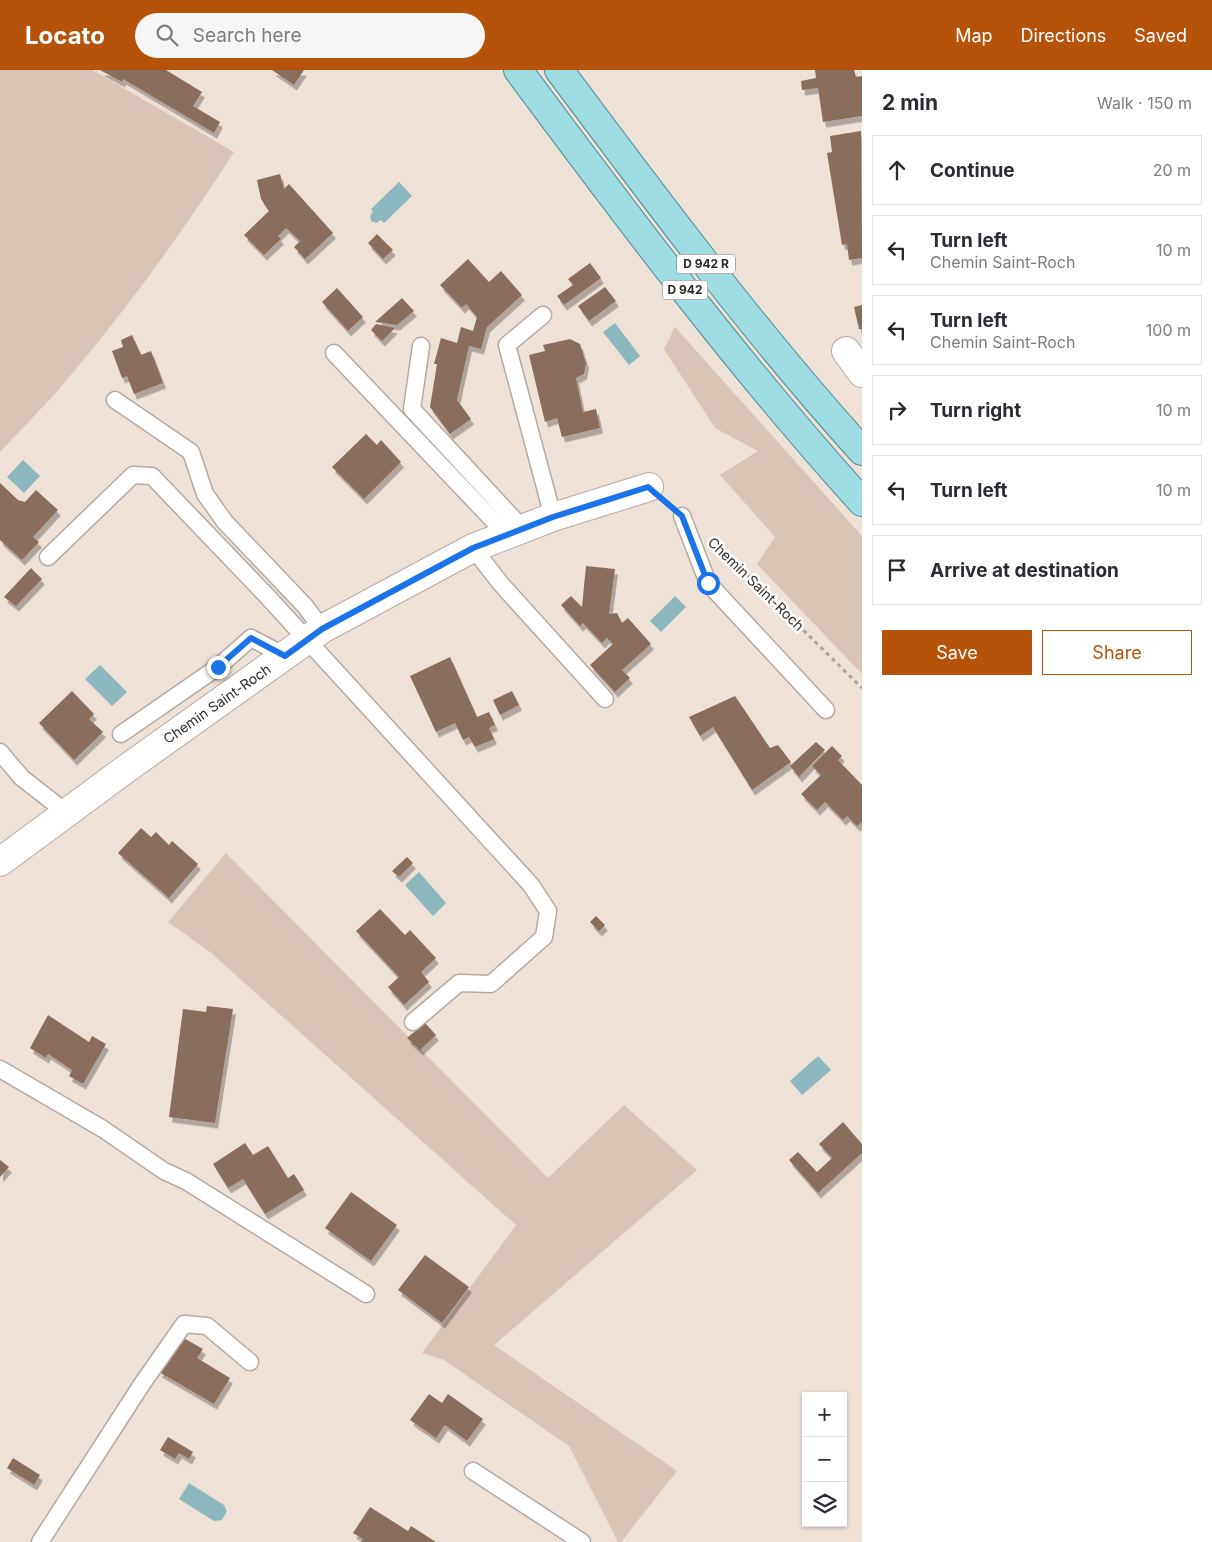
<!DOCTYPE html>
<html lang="en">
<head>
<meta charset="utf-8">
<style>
	:root { --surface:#fff; --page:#f7f7f7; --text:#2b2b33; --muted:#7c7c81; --line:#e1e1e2; --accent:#b45309 }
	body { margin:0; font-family:Inter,sans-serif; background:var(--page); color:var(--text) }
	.controls { position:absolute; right:15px; bottom:15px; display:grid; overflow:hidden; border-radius:0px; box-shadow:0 1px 4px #0004 }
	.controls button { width:45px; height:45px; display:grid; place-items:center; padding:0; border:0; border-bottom:1px solid var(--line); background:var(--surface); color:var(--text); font:25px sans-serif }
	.stop { position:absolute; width:15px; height:15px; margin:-11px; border:4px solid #1a73e8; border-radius:50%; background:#fff }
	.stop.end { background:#1a73e8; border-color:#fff; box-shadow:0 1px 5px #0008 }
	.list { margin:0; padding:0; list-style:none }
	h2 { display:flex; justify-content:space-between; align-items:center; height:65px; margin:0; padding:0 20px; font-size:21px }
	h2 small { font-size:16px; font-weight:400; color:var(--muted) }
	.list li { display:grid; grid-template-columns:32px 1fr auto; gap:15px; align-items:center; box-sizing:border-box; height:70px; margin:0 10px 10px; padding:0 10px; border:1px solid var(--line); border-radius:0px }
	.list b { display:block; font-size:19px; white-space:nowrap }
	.list p { margin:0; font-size:16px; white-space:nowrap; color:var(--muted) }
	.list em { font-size:16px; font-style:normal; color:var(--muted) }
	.actions { display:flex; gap:10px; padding:15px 20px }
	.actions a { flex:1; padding:11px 0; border:1px solid var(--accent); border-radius:0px; text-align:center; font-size:18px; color:var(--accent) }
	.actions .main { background:var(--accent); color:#fff }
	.icon { flex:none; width:28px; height:28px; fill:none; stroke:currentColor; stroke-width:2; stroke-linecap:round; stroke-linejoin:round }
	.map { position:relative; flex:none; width:862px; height:1472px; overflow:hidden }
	header { display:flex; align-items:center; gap:30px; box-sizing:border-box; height:70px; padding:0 25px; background:var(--accent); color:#fff }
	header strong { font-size:24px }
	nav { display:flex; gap:28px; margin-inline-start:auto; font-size:18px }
	.search { width:350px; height:45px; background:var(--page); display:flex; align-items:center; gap:12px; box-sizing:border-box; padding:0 18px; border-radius:28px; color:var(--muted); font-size:19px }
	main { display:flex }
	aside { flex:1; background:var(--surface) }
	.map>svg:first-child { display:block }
</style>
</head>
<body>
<header>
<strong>Locato</strong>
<div class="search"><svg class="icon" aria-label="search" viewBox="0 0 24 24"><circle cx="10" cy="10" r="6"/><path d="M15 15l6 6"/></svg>Search here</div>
<nav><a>Map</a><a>Directions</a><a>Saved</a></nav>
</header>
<main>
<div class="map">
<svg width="862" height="1472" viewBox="0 0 862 1472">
	<defs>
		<filter id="shadow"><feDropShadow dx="3" dy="5.5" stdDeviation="0" flood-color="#0004"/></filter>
	</defs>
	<rect width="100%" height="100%" fill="#eee1d8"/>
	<path fill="#d9c4b6" d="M0,0h92l142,82c-50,78 -104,153 -164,224 -22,27 -47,51 -70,76z
		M675,257l187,209v138l-105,-110 18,-27 -55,-62 38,-24 -43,-23 -51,-79z
		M226,783l322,325 76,-73 73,65 -203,175 183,126 -56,71h-3l-49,-96 -125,-86 -22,-7 94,-128 -306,-273 -42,-30z"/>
	<path fill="#8cb7bd" d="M399,112l13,14 -28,27 -3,-3 -5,3 -5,-2 -1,-5 3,-4 -2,-3z
		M615,253l25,33 -11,9 -26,-33z
		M23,390l17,16 -16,17 -17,-16z
		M675,526l11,11 -25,25 -11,-11z
		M100,595l27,27 -15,14 -27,-27z
		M419,802l27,31 -13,13 -28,-31z
		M818,986l13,14 -29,25 -12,-14z
		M189,1413l35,22 3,6 -5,9 -8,1 -35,-22z"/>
	<path fill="#8b6d5b" filter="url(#shadow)" d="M100,0h66l36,22 -9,14 27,16 -6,11 -91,-54 -1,3z
		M272,0h32l-10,15z
		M815,0h39l2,7 6,-1v40l-39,6 -5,-34 -16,2 -1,-9 15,-3z
		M861,61l1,127 -13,2 -2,-16 -5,1 -15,-92 5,-1 -2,-16z
		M280,104l4,15 5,-5 44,49 -28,26 -11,-12 6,-6 -14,-13 -8,8 3,3 -17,16 -20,-20 25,-24 -8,-12 -4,-19z
		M377,164l16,16 -10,9 -15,-16z
		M468,189l21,23 12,-11 21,24 -35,32 -6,22 -12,-3 -12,54 14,19 -21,15 -20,-27 7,-43h-3l7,-26 16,5 4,-16 12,4 4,-14 -11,-13 -4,4 -22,-23z
		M590,193l11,15 -37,27 -7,-9 16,-11 -5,-6z
		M605,217l11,14 -27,20 -11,-15z
		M337,218l26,29 -15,14 -26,-29z
		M402,228l12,13 -17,14 -22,-3z
		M862,235v24h-3l-5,-22z
		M376,254l19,4 -13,13 -11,-11z
		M132,265l9,20 10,-4 12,32 -29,11 -7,-18 -5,2 -10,-27 11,-4 -2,-7z
		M570,269l10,5 6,19 -2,11 -8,4 7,34 13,-3 4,19 -38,9 -5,-19 -12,4 -16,-67 16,-4 -2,-6z
		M366,364l11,11 4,-5 20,22 -37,37 -32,-32z
		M0,413l18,17 7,2 11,-12 22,20 -25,27 6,5 -17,18 -22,-20z
		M586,496l29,3 -6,45 8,-1 5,10 6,-5 23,26 -29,26 8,8 -15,14 -25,-27 23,-21 -6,-6 -5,5 -19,-20 -3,3 -19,-21 10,-9 11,11z
		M31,498l11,11 -26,27 -12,-9z
		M450,587l27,60 12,-5 6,13 -6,3 5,11 -19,8 -6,-10 -6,3 -8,-17 -19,9 -26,-56z
		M72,621l22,23 -5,5 14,13 -29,28 -35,-37z
		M512,621l7,14 -19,10 -7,-15z
		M735,626l35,52 8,-3 13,17 -39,28 -39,-63 -13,9 -11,-19z
		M816,672l9,8 -26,27 -9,-11z
		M832,676l10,10 -4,4 24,25v37l-5,4 -10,-10 -4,4 -18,-18 -8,8 -16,-16 20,-19 -9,-9z
		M141,758l10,9 5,-5 13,13 3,-4 26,23 -29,34 -51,-45z
		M407,787l6,6 -14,14 -7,-6z
		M380,839l25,26 5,-5 26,28 -15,14 8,10 -25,23 -16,-18 11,-10 -43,-46z
		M596,846l9,9 -6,6 -9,-9z
		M207,936l26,3 -18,114 -46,-6 14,-108 23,3z
		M48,945l41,27 3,-6 14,8 -23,40 -14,-8 3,-6 -24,-16 -2,4 -16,-10z
		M425,953l11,12 -16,15 -13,-12z
		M843,1052l19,22v9l-44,40 -29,-33 9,-8 19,20 15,-14 -13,-14z
		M245,1073l8,12 15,-9 20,32 6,-4 10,16 -39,24 -22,-35 -15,9 -15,-24z
		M0,1090l9,7 -9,10z
		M351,1122l46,33 -26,36 -46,-33z
		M425,1185l44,32 -27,36 -44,-33z
		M180,1266l23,13 -6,9 33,20 -16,26 -55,-32z
		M429,1324l13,9 6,-9 35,25 -16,22 -22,-16 -9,13 -26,-18z
		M168,1367l25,15 -4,7 -10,-6 -4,6 -15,-9z
		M13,1388l27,17 -6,10 -27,-17z
		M370,1437l38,24 3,-5 25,16h-75l2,-3 -10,-6z"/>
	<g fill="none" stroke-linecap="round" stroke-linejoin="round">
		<defs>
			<path id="lane" d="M543,245l-36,30 46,172
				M421,276l-9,63 111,120
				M334,283l173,182
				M115,330l76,52 14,42 20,28 80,84 17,23
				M682,446l26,67 118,127
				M473,478l28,36 104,115
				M48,487l85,-82 19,1 114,119 265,290 17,26 -4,26 -53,47 -32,-1 -46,39
				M121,664l97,-67 33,-29 34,18
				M0,682l22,26 45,35
				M0,999l103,60 61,42 22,10 180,113
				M473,1401l109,71
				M40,1472l102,-158 42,-60 23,2 43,36"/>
			<path id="street" d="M846,281l16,22
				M0,792l130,-96 192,-137 151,-81 80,-31 96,-30"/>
			<path id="primary" d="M518,0c110,148 220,295 344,432
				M559,0c97,130 194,260 303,381"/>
		</defs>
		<use href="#lane" stroke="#b6a9a1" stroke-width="19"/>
		<use href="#street" stroke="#b6a9a1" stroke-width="30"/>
		<use href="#primary" stroke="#4e8e94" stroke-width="30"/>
		<path stroke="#ada39c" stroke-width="3" stroke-dasharray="4 4" stroke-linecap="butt" d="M718,476l144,142"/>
		<use href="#lane" stroke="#fff" stroke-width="16"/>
		<use href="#street" stroke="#fff" stroke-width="28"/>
		<use href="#primary" stroke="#9fdce3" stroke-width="28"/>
	</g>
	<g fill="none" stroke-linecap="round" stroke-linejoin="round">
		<path stroke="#1a73e8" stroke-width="6" d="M218,597l33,-29 34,18 37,-27 151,-81 80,-31 95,-30 34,29 26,67"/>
	</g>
	<g text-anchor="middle" stroke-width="5" stroke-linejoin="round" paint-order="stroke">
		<g fill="#fff" stroke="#6d6967" stroke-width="1">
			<rect x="677" y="184.5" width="58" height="19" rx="4"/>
			<rect x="662.5" y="210.5" width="45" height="19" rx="4"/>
		</g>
		<g font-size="12" font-weight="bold" fill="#2e2926">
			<text x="706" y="198">D 942 R</text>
			<text x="685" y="224">D 942</text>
		</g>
		<g font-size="14" fill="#2e2926" stroke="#fff">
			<text transform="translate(756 514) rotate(44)" y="5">Chemin Saint-Roch</text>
			<text transform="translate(217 634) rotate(-35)" y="5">Chemin Saint-Roch</text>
		</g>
	</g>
</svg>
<div class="controls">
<button>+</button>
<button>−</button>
<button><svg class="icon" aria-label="layers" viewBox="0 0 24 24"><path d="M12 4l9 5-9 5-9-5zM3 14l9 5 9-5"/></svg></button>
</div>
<div class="stop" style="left:708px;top:513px"></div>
<div class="stop end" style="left:218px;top:597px"></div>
</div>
<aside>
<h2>2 min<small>Walk · 150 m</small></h2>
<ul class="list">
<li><svg class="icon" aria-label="ahead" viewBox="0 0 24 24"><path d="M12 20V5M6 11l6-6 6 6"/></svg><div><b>Continue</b></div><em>20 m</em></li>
<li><svg class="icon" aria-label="left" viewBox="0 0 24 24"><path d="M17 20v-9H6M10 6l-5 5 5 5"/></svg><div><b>Turn left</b><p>Chemin Saint-Roch</p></div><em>10 m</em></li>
<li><svg class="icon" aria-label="left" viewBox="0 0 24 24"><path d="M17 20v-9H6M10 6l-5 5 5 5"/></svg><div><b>Turn left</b><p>Chemin Saint-Roch</p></div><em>100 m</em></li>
<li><svg class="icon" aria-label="right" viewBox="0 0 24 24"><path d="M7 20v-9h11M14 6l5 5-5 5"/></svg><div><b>Turn right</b></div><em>10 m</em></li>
<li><svg class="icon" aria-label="left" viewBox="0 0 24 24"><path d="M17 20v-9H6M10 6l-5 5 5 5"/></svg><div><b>Turn left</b></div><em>10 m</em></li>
<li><svg class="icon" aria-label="arrive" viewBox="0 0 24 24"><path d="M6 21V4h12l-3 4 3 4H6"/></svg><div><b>Arrive at destination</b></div></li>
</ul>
<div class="actions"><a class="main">Save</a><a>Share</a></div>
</aside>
</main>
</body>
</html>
